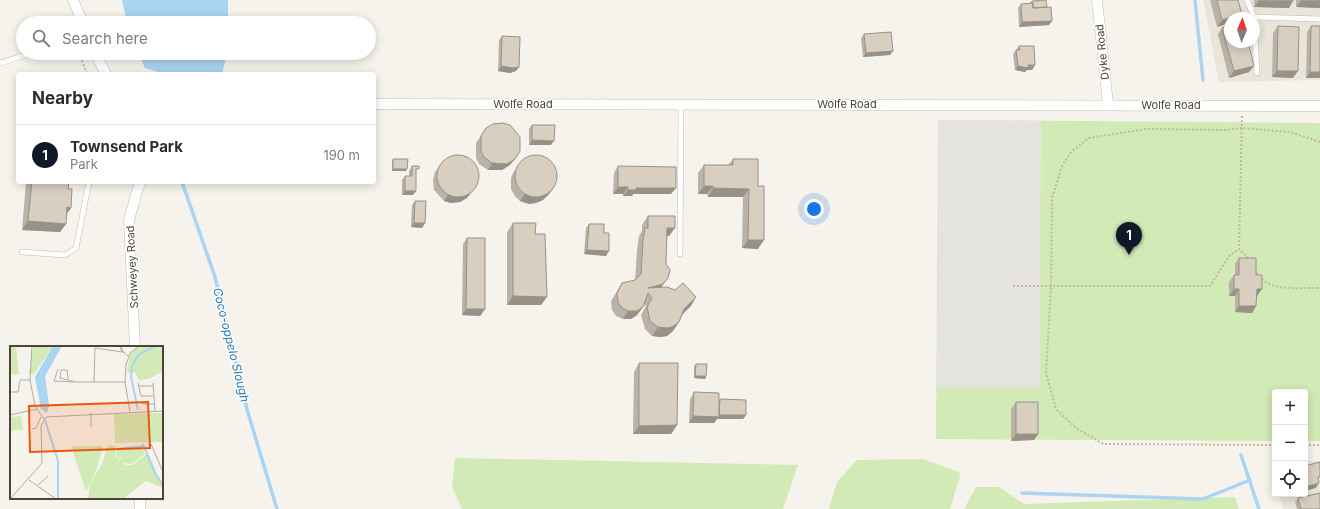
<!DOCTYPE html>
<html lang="en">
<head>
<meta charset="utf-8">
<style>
	:root { --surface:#fff; --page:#f7f7f7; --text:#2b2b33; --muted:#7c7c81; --line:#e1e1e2; --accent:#111827 }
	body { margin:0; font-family:Inter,sans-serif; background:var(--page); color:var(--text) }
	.controls { position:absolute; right:12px; bottom:12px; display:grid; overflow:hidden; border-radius:4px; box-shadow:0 2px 10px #0003 }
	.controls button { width:36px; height:36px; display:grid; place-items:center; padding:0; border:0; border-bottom:1px solid var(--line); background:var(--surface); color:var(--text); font:20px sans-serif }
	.compass { position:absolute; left:1224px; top:12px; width:36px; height:36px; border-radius:50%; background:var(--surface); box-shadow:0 2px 10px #0003; rotate:2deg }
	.you { position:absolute; left:814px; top:209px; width:14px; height:14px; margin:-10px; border:3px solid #fff; border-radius:50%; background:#1a73e8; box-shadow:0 0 0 6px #1a73e833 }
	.badge { display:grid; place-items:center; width:26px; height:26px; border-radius:50%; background:var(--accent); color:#fff; font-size:13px; font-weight:700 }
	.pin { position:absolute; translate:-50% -33px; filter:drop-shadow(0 1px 2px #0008) }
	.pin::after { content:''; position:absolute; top:21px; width:14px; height:12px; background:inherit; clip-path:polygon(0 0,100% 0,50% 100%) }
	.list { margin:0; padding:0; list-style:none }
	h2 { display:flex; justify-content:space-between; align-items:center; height:52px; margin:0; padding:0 16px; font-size:17px }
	h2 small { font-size:13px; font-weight:400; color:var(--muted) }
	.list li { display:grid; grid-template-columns:26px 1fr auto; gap:12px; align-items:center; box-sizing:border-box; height:60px; padding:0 16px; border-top:1px solid var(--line) }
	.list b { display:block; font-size:15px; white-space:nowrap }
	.list p { margin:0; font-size:13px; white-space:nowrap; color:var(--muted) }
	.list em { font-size:13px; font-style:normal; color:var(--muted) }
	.icon { flex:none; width:22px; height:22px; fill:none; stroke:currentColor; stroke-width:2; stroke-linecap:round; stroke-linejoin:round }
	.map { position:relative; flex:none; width:1320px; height:509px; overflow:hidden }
	.search { position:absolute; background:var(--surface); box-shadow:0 2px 10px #0003; left:16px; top:16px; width:360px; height:44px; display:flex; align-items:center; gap:10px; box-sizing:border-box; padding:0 14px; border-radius:22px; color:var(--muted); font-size:15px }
	.panel { position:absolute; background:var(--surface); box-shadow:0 2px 10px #0003; left:16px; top:72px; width:360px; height:112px; border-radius:4px }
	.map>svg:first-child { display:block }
</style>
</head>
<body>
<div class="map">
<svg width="1320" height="509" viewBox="0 0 1320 509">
	<rect width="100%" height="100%" fill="#f6f3ec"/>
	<path fill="#eae5da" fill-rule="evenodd" d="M1203,0h117v80l-101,2zM1230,18h24v24h-24z
		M1305,461h15v48h-37l-4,-15h26z"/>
	<path fill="#d2eab5" d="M938,120l382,3v318h-15v-49h-30v49l-339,-2z
		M455,458l343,7 -15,44h-321l-10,-22z
		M923,459l38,14 -11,36h-121l8,-27 20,-22z
		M976,487h23l25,17 211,-7 4,12h-275z"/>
	<path fill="#e5e3e0" d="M938,120l103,1 -1,266h-103z"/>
	<path fill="#a9d4f2" d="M122,0h106v23h-101z
		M138,53h89l-5,21h-58l-19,-6z"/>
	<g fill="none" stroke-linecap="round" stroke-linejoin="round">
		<path stroke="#a9d4f2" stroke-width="3.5" d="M1195,0l8,80
			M182,182l33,95 33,136 29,96
			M1241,455l18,54
			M1022,493l181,6 47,-19"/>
		<defs>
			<path id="service" d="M1247,0l7,17 66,2
				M1254,17l3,56
				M0,63l32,-10
				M22,252l43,3 11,-7 13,-66
				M680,254l1,-150"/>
			<path id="minor" d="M73,0l10,23
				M1097,0l11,104
				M95,53l11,21
				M374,104l946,2
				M135,347l-6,-127 9,-32 3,-6
				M140,498v11"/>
		</defs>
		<use href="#service" stroke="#c2bbae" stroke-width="6"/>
		<use href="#minor" stroke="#c2bbae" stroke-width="11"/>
		<path stroke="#c4b79f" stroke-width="2" stroke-dasharray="2 2" stroke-linecap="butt" d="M68,17l2,6
			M79,53l8,21
			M1242,116l-3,133 10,10
			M1255,269c10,25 43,18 65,19
			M1013,286h197l19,-30 10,-7
			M1275,445l-172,-1 -27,-16 -20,-19 -10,-36 5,-87 1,-88 10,-32 9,-14 18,-14 57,-9 80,1 16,-2 48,4 30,10
			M1305,445h15"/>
		<use href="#service" stroke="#fff" stroke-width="5"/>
		<use href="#minor" stroke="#fff" stroke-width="10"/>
	</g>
	<path fill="#bab2a6" d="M1210,0h28l-21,27z
		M1254,0h39v1l-4,7 -35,-1z
		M1296,0h24v8l-24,-1z
		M1032,1l17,24 -30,2 -1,-19 3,-4 9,-1z
		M1278,26l15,52 -21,-1 1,-44z
		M1311,26l9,52h-14l1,-46z
		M1222,28l27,44 -20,6 -11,-44z
		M864,34l26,21 -27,2 -2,-19z
		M502,36l17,31 -3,4 -6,2 -12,-2 1,-31z
		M1019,46l16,19 -3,5h-5l-2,2 -10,-2 -2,-16z
		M532,125l19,20h-22v-16z
		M486,128l24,37 -8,5h-14l-9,-6 -3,-6v-15z
		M393,159l13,12h-14v-10z
		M733,159h25v90l-16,-1 1,-51h-35l-1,-3h-9v-21l6,-8h24z
		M444,160l28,31 -5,7 -7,4 -9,1 -7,-2 -10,-11 -1,-10 2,-8z
		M522,161l32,26 -5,7 -6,6 -7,3 -7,1 -9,-3 -5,-5 -4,-7v-11l2,-5z
		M412,166l4,8v17l-3,4h-11v-15l3,-4h4v-5z
		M618,166l53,28h-38l-1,2h-9v-2h-10l1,-21z
		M26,182h43l-1,7 3,19 -5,6v10l-6,8 -38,-2z
		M415,201l10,22 -3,5 -11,-1 1,-22z
		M648,216l21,20h-2l-5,51 29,19 -8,8 -10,17 -6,5 -6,1 -9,-1 -7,-7 -4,-14 5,-9 -2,-2 -1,3 -6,8 -6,4h-8l-7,-3 -4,-6 -1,-9 11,-18 13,-2 2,-31 2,-14 3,-5v-6z
		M513,223l22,11 6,71h-34v-73z
		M589,224l15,9 2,23 -22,-2 2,-26z
		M467,238l18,71 -5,7 -18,-1 1,-71z
		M1239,258l17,17 6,14 -6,7v10l-4,7 -17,-1v-16h-6v-14l5,-7h1v-11z
		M639,363l38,62 -6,9h-38l1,-62z
		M696,364l10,12 -1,3 -11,-1v-12z
		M694,392l25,8 27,15 -3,4h-26l-3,4h-25l1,-24z
		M1016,402l22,32 -4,6 -23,1v-32z
		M1298,498l22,11h-23l-2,-7z"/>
	<path fill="#979187" d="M1259,1h34l-4,7 -35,-1z
		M1301,1h19v7l-24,-1z
		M1242,15l-2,3h-10z
		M1230,18v5l-13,4 5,-7z
		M1052,21l-3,4 -30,2 3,-5z
		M893,51l-3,4 -27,2 3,-4z
		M1035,65l-3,5h-5l-2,2 -10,-2 3,-4z
		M501,66l18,1 -3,4 -6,2 -12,-2z
		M1254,66l-5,6 -20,6 5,-7z
		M1277,71h21l-5,7 -21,-1z
		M1310,72h10v6h-14z
		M532,140l22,1 -3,4h-22z
		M515,159l-5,6 -8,5h-14l4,-7z
		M393,169h14l-1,2h-14z
		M477,185l-10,13 -7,4 -9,1 -7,-2 4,-6z
		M704,186h9l-6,8h-9z
		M554,187l-5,7 -6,6 -7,3 -7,1 -9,-3 5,-7z
		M618,187h10l-5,7h-10z
		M636,188h40l-5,6h-38l-1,2h-9l5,-6z
		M713,188l36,1 -6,8h-35z
		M405,191h11l-3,4h-11z
		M67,207l4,1 -6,8z
		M28,221l38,3 -6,8 -38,-2z
		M414,223h11l-3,5 -11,-1z
		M667,228h8l-6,8h-8z
		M748,240h16l-6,9 -16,-1z
		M587,250l22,1 -3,5 -22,-2z
		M668,278l-11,15 -9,-5z
		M1234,289h5l-4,7h-6z
		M1257,289h5l-5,7 -5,-1z
		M513,296l34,1 -6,8h-34z
		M696,297l-5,9 -13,12 6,-9z
		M1239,306h17l-4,7 -17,-1z
		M643,307l-6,8 -6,4h-8l5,-8z
		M466,309h19l-5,7 -18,-1z
		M679,322l-6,9 -6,5 -6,1 -9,-1 6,-9z
		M695,376h11l-1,3 -11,-1z
		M719,415h27l-3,4h-26l-3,4h-25l4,-7z
		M677,425l-6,9h-38l6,-8z
		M1016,434h22l-4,6 -23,1z
		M1319,483l-3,5 -11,3v-4z"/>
	<path fill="#d8cfc1" stroke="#979187" d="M1046,0l1,7 -14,1v-5h-1v-2z
		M1217,0h21l4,15 -20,5z
		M1259,0h34v1h-34z
		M1301,0h19v1h-19z
		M1033,3v5l18,-1 1,14 -30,1 -1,-18z
		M1230,26v16h18l6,24 -20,5 -12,-43z
		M1278,26l21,1 -1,44h-21z
		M1311,26h9v46h-10z
		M891,32l2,19 -27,2 -2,-19z
		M502,36l18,1 -1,30 -6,1 -12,-2z
		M1019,46h15l1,19h-7v3l-10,-2 -2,-16h4z
		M502,123l8,2 10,12v14l-5,8 -8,5 -15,-1 -8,-6 -3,-6v-15l5,-8 7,-4z
		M532,125h23l-1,16 -22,-1z
		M515 176a21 21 0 1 1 42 0a21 21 0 1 1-42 0Z
		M437 176a21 21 0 1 1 42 0a21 21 0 1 1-42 0Z
		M393,159h15l-1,10h-14z
		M733,159h25v27h6v54h-16l1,-51 -36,-1v-2h-9v-21h29z
		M412,166h7v3h-3v22h-11v-15h7z
		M618,166l58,1v21h-40v2h-8v-3h-10z
		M32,182h37l-1,7h4l-1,19 -4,-1 -1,17 -38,-3z
		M415,201h11l-1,22h-11z
		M648,216h27v12h-8l-1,36 4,6 -2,8 -5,6 -15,4 19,-1 8,3 8,-7 13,14 -12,12 -5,13 -7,5 -5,1 -9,-1 -8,-6 -3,-14 5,-9 -4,-5 -5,14 -6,4h-9l-6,-3 -4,-6 -1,-9 5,-10 13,-3 6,-6 2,-33 2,-13h3z
		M513,223h23l-1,11h10l2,63 -34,-1z
		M589,224h15v9h5v18l-22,-1z
		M467,238h18v71h-19z
		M1239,258h17v17h6v14h-5l-1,17h-17v-17h-5v-14h5z
		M639,363h39l-1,62 -38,1z
		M696,364h11l-1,12h-11z
		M694,392l25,1v24l-26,-1z
		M720,399l26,1v15h-27z
		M1016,402h22v32h-22z
		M1320,462v15h-2l1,6 -14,4v-21z
		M1320,493v16h-19l-3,-11z"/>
	<g text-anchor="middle" stroke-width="3" stroke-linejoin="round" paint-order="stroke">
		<g font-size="11" fill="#4b4439" stroke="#fff">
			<text transform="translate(1102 52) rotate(-96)" y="4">Dyke Road</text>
			<text x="523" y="108">Wolfe Road</text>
			<text x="847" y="108">Wolfe Road</text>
			<text x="1171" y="109">Wolfe Road</text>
			<text transform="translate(132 267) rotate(-93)" y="4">Schweyey Road</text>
		</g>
		<g font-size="12" font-style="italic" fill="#2e7ab2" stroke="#fff">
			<text transform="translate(231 345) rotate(76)" y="4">Coco-oppelo Slough</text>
		</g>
	</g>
	<g transform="translate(10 346)">
		<rect width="153" height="153" fill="#f6f3ec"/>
		<path d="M0,0h6l3,28 -3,1 -6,-1zM23,0h20l-19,28h-5zM129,0h24v25l-14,8 -10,1 -4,-8 -8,1 3,-19zM153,67v29l-48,1 -1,-29zM11,70l2,14h-13v-13zM98,99l9,1 -2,10 11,9h6l16,-12 15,35 -17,-7 -23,18h-35l2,-15 12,-20zM61,100h32l-7,25 -10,21zM109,101h23l3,7 -14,10 -6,-1 -5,-2 3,-5 -4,3 -3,-4z" fill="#d2eab5"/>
		<path d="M43,0h9l-17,30 4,29 -2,8 -6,-4 -6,-32z" fill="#a9d4f2"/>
		<path fill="none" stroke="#a9d4f2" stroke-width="2" d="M128,64l-7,-33 1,-11 7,-12 17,-8M35,74l13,41v38M133,98l12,29 8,12M113,102l21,-2"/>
		<path fill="none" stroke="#b2ada4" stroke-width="1" d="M22,0l-2,34 5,26 9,13M114,7l-3,-6v3l2,2 5,4M48,23l-4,12 20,1M58,33l-1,-9h-6l-1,8 16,4h49M84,36l1,-34 28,4M128,37l3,13h12M143,37l2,28M128,40h15M0,46h8l2,-12h10M131,55l2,3h12M120,66l-5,-30 1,-17 4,-12 9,-7M81,67v14M0,69l27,-6M22,83l4,-1 5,-11M141,98l12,28M19,134l27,19M28,139l10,-9M0,153l32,-36 -1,-37 5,-9 117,-6"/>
		<path fill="#e8590c" fill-opacity="0.15" stroke="#e8590c" stroke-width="2" d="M138,56l2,46 -120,4 -1,-46z"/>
		<rect width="153" height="153" fill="none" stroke="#4b4439" stroke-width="2"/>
	</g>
</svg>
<div class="controls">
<button>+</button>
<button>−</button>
<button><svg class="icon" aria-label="locate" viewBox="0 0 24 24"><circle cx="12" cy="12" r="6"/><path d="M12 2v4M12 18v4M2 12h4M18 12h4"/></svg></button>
</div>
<svg class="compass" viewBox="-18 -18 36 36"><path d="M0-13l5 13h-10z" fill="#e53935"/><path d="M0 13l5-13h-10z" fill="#7c7c81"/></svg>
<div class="you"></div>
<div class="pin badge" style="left:1129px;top:255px">1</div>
<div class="search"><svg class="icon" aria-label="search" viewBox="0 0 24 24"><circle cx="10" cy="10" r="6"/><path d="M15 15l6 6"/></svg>Search here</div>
<section class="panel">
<h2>Nearby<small></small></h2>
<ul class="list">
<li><span class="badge">1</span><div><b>Townsend Park</b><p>Park</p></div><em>190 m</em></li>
</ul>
</section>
</div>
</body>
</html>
